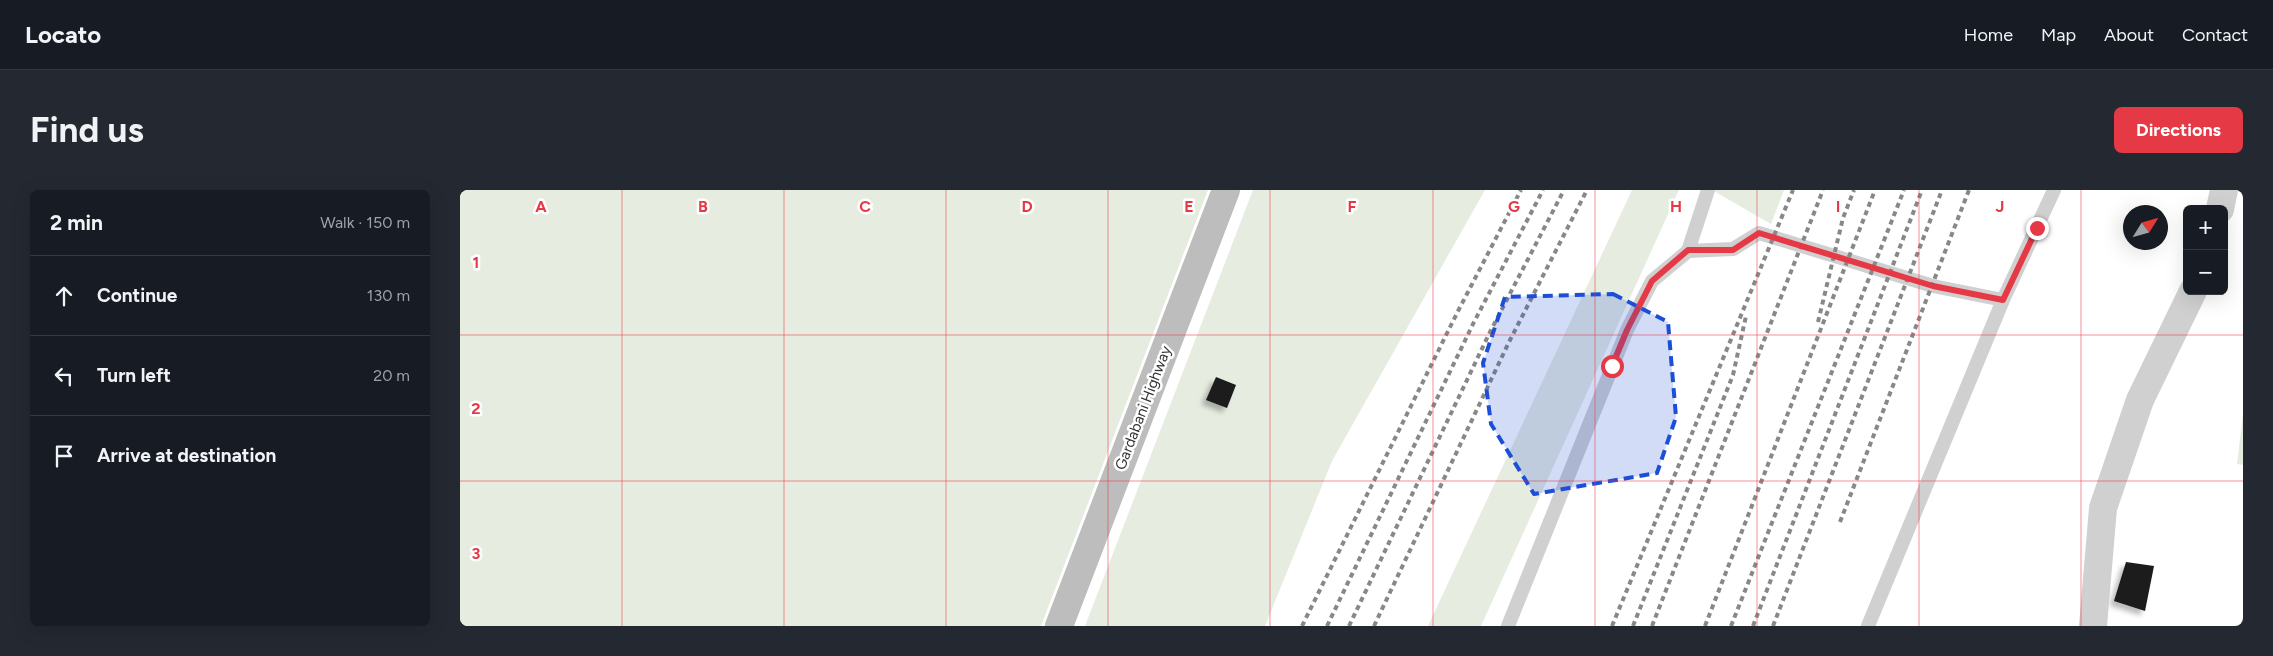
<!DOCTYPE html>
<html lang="en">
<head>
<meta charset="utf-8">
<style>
	:root { --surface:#171b24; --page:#242831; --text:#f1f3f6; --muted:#9ea1a6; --line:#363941; --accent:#e63946 }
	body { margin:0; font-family:Figtree,sans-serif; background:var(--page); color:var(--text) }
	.controls { position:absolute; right:15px; top:15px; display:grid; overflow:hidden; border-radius:8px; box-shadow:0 5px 20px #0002 }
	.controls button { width:45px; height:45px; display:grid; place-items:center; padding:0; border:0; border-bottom:1px solid var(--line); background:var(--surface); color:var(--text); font:25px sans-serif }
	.compass { position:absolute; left:1663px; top:15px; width:45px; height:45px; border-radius:50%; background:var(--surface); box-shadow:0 5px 20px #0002; rotate:53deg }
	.stop { position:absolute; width:15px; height:15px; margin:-11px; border:4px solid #e63946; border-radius:50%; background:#fff }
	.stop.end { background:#e63946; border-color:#fff; box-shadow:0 1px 5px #0008 }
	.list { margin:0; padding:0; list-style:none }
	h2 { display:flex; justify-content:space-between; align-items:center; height:65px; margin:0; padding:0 20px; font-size:21px }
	h2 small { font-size:16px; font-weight:400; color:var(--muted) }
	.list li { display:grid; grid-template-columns:32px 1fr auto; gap:15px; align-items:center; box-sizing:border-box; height:80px; padding:0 20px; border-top:1px solid var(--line) }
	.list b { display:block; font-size:19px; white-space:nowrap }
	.list em { font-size:16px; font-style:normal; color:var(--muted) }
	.icon { flex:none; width:28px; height:28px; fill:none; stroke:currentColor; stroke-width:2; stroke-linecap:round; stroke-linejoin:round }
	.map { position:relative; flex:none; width:1783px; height:436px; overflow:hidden; border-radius:8px }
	header { display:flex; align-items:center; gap:30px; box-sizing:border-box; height:70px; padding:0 25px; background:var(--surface); border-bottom:1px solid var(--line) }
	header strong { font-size:24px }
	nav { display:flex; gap:28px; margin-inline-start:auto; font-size:18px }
	.intro { display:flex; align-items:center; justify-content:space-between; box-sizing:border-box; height:120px; padding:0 30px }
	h1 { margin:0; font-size:35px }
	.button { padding:12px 22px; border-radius:8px; background:var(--accent); color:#fff; font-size:18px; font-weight:700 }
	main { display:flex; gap:30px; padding:0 30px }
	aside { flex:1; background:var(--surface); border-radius:8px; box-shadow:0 5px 20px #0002 }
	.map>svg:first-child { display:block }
</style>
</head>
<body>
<header>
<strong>Locato</strong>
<nav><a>Home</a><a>Map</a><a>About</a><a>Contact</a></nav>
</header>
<div class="intro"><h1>Find us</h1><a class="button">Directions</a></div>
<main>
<aside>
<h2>2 min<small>Walk · 150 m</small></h2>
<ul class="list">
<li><svg class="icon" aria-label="ahead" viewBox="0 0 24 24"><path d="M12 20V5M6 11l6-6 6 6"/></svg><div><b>Continue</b></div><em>130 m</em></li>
<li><svg class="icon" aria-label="left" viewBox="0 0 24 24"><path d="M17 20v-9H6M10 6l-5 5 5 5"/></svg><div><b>Turn left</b></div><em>20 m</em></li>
<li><svg class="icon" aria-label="arrive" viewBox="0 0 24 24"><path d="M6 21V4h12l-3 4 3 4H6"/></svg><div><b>Arrive at destination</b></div></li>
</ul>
</aside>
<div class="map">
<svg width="1783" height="436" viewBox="0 0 1783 436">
	<defs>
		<filter id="shadow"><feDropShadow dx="-4.5" dy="4.5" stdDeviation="2.5" flood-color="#0004"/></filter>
	</defs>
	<rect width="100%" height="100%" fill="#fff"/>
	<path fill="#e6ecdf" d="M0,0h748l-167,436h-581z
		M793,0h232l-153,271 -67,165h-180z
		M1172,0h47l-198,436h-53z
		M1252,0h72l-13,34z
		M1783,224v51l-6,-1z"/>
	<path fill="#1a1a1a" filter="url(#shadow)" d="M756,187l20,8 -9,23 -21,-8z
		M1666,372l28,4 -9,45 -31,-10z"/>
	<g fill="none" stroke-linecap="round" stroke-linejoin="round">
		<path stroke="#d0d0d0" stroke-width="14" d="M1228,61l20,-61
			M1048,436l119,-296 25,-49 36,-30 45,-2 26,-16 174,53 70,14
			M1408,436l135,-326 51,-110"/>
		<path stroke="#d0d0d0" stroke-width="28" d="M1760,19l4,-19
			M1633,436l10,-118 37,-108 53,-109"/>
		<path stroke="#bdbdbd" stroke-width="28" d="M599,436l167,-436"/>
		<path stroke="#888" stroke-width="4" stroke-dasharray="5 4" stroke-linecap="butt" d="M1358,132l25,-104 11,-28
			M1380,332l129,-332
			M842,436l155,-313 64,-123
			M867,436l146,-302 70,-134
			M889,436l141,-294 74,-142
			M914,436l135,-284 78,-152
			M1152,436l181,-436
			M1173,436l100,-251 13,-59
			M1192,436l171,-436
			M1245,436l170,-436
			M1271,436l173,-436
			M1293,436l169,-436
			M1313,436l169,-436"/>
	</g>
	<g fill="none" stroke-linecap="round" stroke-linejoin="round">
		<path stroke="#e63946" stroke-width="6" d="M1152,176l15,-36 25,-49 36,-31h45l26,-17 174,53 70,14 34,-72"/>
	</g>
	<path fill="#1d4ed8" fill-opacity="0.2" stroke="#1d4ed8" stroke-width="4" stroke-dasharray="10 6" stroke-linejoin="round" d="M1153,104l55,28 8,95 -19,56 -123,21 -43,-70 -8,-61 22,-66z"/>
	<path fill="none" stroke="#e63946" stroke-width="1" stroke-opacity="0.55" d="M162,0v436M324,0v436M486,0v436M648,0v436M810,0v436M973,0v436M1135,0v436M1297,0v436M1459,0v436M1621,0v436M0,145h1783M0,291h1783"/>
	<g text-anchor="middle" stroke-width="5" stroke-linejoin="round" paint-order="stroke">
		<g font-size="15" fill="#333" stroke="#fff">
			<text transform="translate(683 218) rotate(-69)" y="5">Gardabani Highway</text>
		</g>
	</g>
	<g font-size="16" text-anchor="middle" font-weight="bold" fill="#e63946" stroke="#fff" stroke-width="5" stroke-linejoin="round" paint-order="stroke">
		<text x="81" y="22">A</text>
		<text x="243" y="22">B</text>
		<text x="405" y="22">C</text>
		<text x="567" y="22">D</text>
		<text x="729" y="22">E</text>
		<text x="892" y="22">F</text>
		<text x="1054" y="22">G</text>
		<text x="1216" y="22">H</text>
		<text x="1378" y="22">I</text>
		<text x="1540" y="22">J</text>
		<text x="16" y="78">1</text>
		<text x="16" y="224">2</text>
		<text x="16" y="369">3</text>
	</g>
</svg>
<div class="controls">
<button>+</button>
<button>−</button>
</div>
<svg class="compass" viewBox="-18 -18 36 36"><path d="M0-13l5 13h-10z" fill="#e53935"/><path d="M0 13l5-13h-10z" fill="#9ea1a6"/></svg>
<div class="stop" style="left:1152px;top:176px"></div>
<div class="stop end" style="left:1577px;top:38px"></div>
</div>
</main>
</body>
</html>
